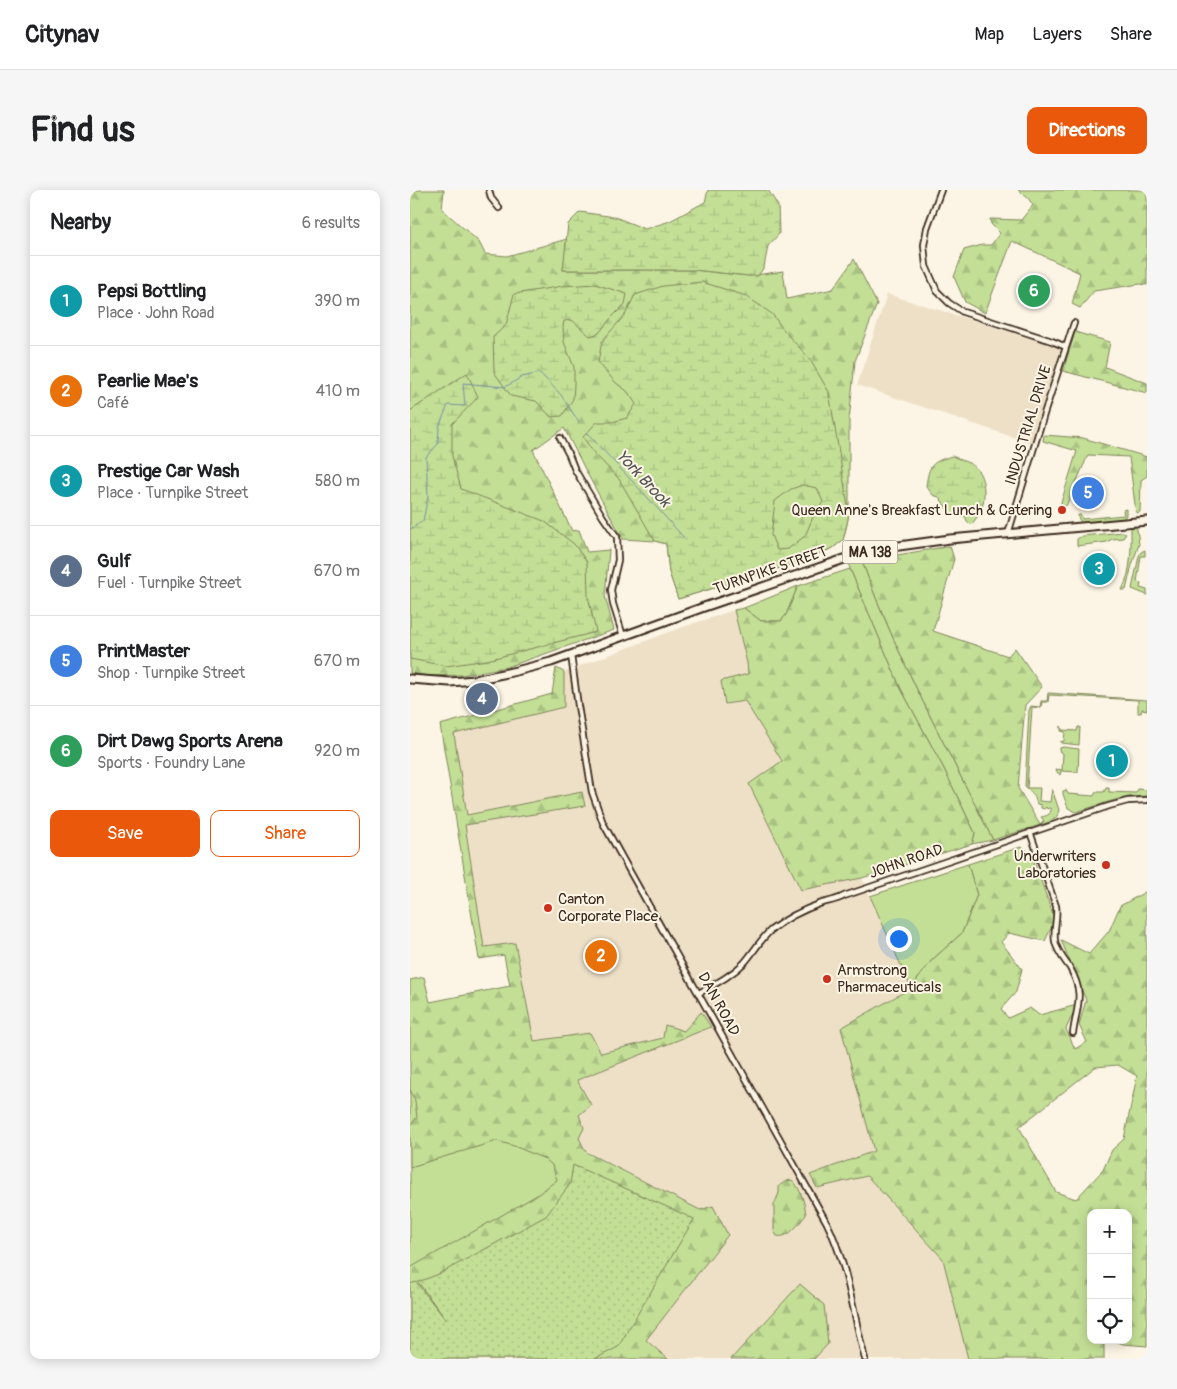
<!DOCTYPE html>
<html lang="en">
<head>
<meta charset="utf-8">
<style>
	:root { --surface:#fff; --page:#f6f6f6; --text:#202124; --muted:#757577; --line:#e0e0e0; --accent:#ea580c }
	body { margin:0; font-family:Pangolin,sans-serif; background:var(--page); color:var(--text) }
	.controls { position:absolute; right:15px; bottom:15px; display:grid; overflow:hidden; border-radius:10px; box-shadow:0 2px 12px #0003 }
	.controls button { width:45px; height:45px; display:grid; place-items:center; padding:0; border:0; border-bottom:1px solid var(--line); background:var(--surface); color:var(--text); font:25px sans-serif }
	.you { position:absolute; left:488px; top:748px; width:18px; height:18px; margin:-12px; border:4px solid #fff; border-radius:50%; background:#1a73e8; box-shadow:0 0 0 8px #1a73e833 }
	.badge { display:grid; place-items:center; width:32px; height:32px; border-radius:50%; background:var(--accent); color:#fff; font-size:16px; font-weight:700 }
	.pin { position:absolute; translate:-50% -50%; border:2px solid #fff; box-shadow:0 1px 5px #0006 }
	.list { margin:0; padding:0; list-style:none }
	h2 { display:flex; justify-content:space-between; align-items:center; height:65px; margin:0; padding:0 20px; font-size:21px }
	h2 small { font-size:16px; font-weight:400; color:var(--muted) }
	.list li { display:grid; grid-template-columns:32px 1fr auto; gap:15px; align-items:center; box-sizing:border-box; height:90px; padding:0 20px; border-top:1px solid var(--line) }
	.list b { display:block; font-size:19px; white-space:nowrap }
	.list p { margin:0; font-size:16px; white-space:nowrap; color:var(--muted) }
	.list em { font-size:16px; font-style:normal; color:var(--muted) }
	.actions { display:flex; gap:10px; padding:15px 20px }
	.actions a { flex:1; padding:11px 0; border:1px solid var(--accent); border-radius:10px; text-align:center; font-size:18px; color:var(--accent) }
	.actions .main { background:var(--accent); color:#fff }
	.icon { flex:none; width:28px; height:28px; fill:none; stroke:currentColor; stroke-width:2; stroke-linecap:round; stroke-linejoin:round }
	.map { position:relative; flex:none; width:737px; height:1169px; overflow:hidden; border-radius:10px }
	header { display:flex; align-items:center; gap:30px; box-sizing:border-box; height:70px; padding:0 25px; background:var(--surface); border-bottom:1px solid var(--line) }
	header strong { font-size:24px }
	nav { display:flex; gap:28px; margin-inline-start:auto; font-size:18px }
	.intro { display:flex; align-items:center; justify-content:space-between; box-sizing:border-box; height:120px; padding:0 30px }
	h1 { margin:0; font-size:35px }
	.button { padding:12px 22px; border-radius:10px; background:var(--accent); color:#fff; font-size:18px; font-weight:700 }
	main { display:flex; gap:30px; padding:0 30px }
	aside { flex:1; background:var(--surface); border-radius:10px; box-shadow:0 2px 12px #0003 }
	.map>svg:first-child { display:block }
</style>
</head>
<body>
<header>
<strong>Citynav</strong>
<nav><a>Map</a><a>Layers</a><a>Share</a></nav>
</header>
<div class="intro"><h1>Find us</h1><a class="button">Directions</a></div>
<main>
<aside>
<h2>Nearby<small>6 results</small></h2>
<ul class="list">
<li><span class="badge" style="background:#0f9aa8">1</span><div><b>Pepsi Bottling</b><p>Place · John Road</p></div><em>390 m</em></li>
<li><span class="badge" style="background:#e8710a">2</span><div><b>Pearlie Mae's</b><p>Café</p></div><em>410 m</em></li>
<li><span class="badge" style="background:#0f9aa8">3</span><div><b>Prestige Car Wash</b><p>Place · Turnpike Street</p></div><em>580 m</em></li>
<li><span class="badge" style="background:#5c6f8a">4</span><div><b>Gulf</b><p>Fuel · Turnpike Street</p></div><em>670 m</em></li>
<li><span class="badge" style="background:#3f7fe0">5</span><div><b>PrintMaster</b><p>Shop · Turnpike Street</p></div><em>670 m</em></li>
<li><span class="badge" style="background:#2e9e5b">6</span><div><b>Dirt Dawg Sports Arena</b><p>Sports · Foundry Lane</p></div><em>920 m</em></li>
</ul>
<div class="actions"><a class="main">Save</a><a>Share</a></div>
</aside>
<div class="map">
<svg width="737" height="1169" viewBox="0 0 737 1169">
	<defs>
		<pattern id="forest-firs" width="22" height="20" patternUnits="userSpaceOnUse" patternTransform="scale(1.25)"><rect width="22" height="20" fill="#c3df96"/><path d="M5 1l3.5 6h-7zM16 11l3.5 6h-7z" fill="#a8c081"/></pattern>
		<pattern id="wetland-marsh" width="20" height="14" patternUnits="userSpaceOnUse" patternTransform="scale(1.25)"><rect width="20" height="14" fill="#c3df96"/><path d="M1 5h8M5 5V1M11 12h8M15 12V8" fill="none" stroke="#a8c081"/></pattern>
		<pattern id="park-dots" width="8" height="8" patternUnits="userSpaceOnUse" patternTransform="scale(1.25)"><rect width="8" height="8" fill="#c3df96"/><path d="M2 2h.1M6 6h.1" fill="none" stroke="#a8c081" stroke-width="1.8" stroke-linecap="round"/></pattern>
	</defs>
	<rect width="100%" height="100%" fill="#fcf5e5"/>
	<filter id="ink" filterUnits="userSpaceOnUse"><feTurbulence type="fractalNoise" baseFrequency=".02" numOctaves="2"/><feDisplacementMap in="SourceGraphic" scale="10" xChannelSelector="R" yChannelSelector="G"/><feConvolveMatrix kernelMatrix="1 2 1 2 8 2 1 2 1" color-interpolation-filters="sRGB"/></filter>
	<g filter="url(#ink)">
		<path fill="#eee0c7" d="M477,104l175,54 -31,95 -174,-58z
			M324,420l13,53 1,11 -23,30 20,-3 37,60 -33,23 52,106 61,-12 49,110 -70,40 33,123 -64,24 7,13 50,-12 76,83 25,100h-154l14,-15 -28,-60 -69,75h-63l-22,-19 54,-130 -114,-59 -7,-13v-23l11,-10 -13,-25 134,-54 -27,5 -21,7 -62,15 -11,-20 -56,8 -19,-98 -31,4 -19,-122 120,-19 -3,-14 -116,23 -12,-81 110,-27v-35l116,-44z"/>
		<path fill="#c3df96" stroke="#7f845a" d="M716,319v6l-3,4 -40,4c-3,-1 -5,-4 -5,-8h3l1,4 42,-4 -1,-5z
			M721,337h4l2,2 2,15 -7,21 -6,25h-4c10,-19 9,-42 9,-63z
			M713,342l3,2 -3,4 -11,1 -5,3 -30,4v-7l5,-3z
			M735,360v6h-4l-4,26 4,1 -1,5 7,2v5l-15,-6 7,-33 2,-4z
			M452,371c35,97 85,187 131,279l-21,4 3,-11 -32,-66 -43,-80 -50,-118 -1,-5z
			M388,396l-12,29 -5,6h-20l-17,-13z
			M638,503l99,7v10l-5,-1 -1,4h-3v-13l-89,-5 -1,7h-6l-1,6 -9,-1 -5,81h13l-1,13 11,1 2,-13 7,21c-1,11 -11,12 -19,15l4,-4 -3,-4c5,-1 10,-2 10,-8l-2,-1 -2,1 -1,-2 -2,2 -3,-1v-3l-4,-1 -3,-9 -9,-8 4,-77 2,-4 9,1 1,-6h6z
			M651,536l1,4 15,1 1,-4h2l-1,18 -18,-2 -1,-1 4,-1 1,-9 -4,-1z
			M653,557l16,2 -1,23 -17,-1 -1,4 -3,-3 -1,-3 6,1 1,-17 -3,-1 -1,-2 1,-2z
			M699,598v4l27,1 2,-4 9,1v6l-18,1 -11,2 -42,13 -8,-4 -5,-14v-3l3,-1 2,4 26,2 2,-4h8l2,-4z
			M558,674l9,31 -15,38 -30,27 -21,28 -41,-92z
			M0,891l130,62 30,41 -160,100z"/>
		<path fill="url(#forest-firs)" stroke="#7f845a" fill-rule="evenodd" d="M0,0h34l-2,19 37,33 6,12 22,2 60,-17 -4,31h130l56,6 34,-5 4,28 46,-10 21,-30 23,45 -22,57 -6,60v92l-2,11 -4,16 -10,8 -34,14 -121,37 -9,-27 -3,-28 -11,-3 -32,-2 -34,-62 -25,-49 -31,22 39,81 7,-1 8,22 22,-2 -4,46 9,34 -107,37 -45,8 -34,1 -18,-3z
			M608,0h129v95l-7,-1 -46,7 -14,17 -8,-4 8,-31 -68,-32 -27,72 -20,-11 -11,-25 10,-27 18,-5h9l9,-12 -9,-9 -1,-5 31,1 12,-15 -5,-7z
			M665,142l35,10 -5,25 42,16v10l-84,-22z
			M634,245l39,3 64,19v19l-6,4 -1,32 -4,1 -7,-56 -41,-2 -22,51h-6l17,-55 -34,-10z
			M540,356l4,13 -21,72 75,25 7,-8 27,39 -17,18 -7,83 22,37 -47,15c-46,-92 -96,-182 -131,-279z
			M440,379l50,118 43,80 32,66 -3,11 -110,34 -61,12 -52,-106 33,-23 -37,-60 -20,3 -4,-23 27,-7 -1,-11 -13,-53 10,-2 17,13h20l5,-6 12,-29z
			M146,478l8,4v35l-110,27 13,81 115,-23 3,14 -120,19 19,122 31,-4 19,98 56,-8 11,20 62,-15 2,-13 19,6 17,-19 10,15 -134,53 14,25 -12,10 5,13 -5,10 7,14 114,58 13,-4 15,29 -82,105 22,19h-258v-91l127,-73 20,-15 -5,-15 -7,-6 -31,-13 -17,-5 -87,26v-41l7,-9 -2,-16 -5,-12v-109l14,-3 6,25 80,-16 -6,-31 -25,4 -39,-234 112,-31z
			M611,657l10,6 24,67 -10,21 -36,-8 -8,9 21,27 -6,23 -15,17 7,9 22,-10 9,7 38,-10 -11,24 9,20 12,-7 -8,-17 7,-25 -25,-60 28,14 20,-23 11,-25 27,-15v455l-24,-2 -10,-4h15v-127h-37v127h13v19h-136l-25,-100 -76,-83 -50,12 -7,-13 64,-24 -33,-123 70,-40 21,-28 30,-27 15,-38 -9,-31zM708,875l19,11 -13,63 -12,11 -9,20 -27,29 -20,-7 -37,-65 76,-60z
			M382,990c9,8 13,24 14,35 -7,8 -17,24 -29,21l-3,-5v-26l5,-12v-7l7,-5z
			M390,1094l24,21 4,39 -14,15h-83z"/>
		<path fill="url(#wetland-marsh)" stroke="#7f845a" fill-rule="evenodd" d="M298,0h60l10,16 1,28 -11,12 -4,21 -6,9h-9l-56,-6h-130l5,-46 12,-12 35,5 30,12 25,-8 35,-19z
			M292,92l44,14 26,18 14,19 23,25 20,34 20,121 -2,11 -4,16 -10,8 -34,14 -121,37 -9,-27 -3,-28 -11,-3 -36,-62 -26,-27 -10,-15 14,-15h15l15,-4 9,-14 -9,-13 -12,-9 -17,-20 4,-21 23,-26 10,-20 28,-9zM393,295l14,3 6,14 -10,15 -8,19 -17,13 -11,1 -6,-15 4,-34 16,-12z
			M185,94l32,10 -2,10 -14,14 -12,15 -9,3 -18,-16 -8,1 -1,6 1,15 10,25v18l-1,14 -11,17 -11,1 -15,-16 -25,-5 -17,-24 -1,-35 13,-12 8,-31 49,-8z
			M57,183l11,24 -26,27v32l9,33 83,32 30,23 13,18 1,34 8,36 -109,28 -41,6 -36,-7v-248z
			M542,266c6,3 13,5 19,8 14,9 15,29 11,44 -2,6 -7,12 -11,17l-4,-4 -2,-5c-19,-1 -16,-6 -26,-19l-6,-2 -7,-9c3,-21 5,-24 26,-30z"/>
		<path fill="url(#park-dots)" stroke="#7f845a" d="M163,975l121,54 -76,128 -23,12h-185v-75l6,-2 30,38 -28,-38 21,-8 107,-58 24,-32z"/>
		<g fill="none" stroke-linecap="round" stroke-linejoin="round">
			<path stroke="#7690a3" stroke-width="1" d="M175,241l64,68 37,41
				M0,339l13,-8 5,-25 -2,-39 12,-13 1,-17 9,-22 17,1 -2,-23 42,4 17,-10 18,-4 21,22 18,27"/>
			<defs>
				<path id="minor" d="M79,0l2,8 8,10
					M531,0l-14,38 -3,17 2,21 11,25 12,12 14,9 89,29 14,6
					M150,248l9,17 6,15 28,47 14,20 1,23 -7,30 2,14 10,32
					M598,344l36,-120 30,-91
					M161,465l7,51 14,86 11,31 26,47 198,353c21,43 26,90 38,136
					M620,642l26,74c2,12 -3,23 -1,35 1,9 10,20 15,27 15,27 7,37 3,65
					M289,803c16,-9 32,-17 45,-30 9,-10 16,-23 27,-33 14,-11 34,-21 51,-27 8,-2 15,-3 22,-7l265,-90 19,-5 19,-1"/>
				<path id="primary" d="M0,489l40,3 25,-2 41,-9 35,-9 153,-55 149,-51 46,-10 51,-7 197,-18"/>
			</defs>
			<use href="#minor" stroke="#3b2a1e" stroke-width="8"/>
			<use href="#primary" stroke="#3b2a1e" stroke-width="11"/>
			<use href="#minor" stroke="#fcf5e5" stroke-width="4.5"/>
			<use href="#primary" stroke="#fcf5e5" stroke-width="7"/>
		</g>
	</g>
	<g fill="#c8321e" stroke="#fcf5e5" stroke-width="2">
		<circle cx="652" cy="320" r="5"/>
		<circle cx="696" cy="675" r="5"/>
		<circle cx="138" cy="718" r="5"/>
		<circle cx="417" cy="789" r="5"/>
	</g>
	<g text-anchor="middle" stroke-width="4" stroke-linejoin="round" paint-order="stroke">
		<rect fill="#fcf5e5" stroke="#75675a" stroke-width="1" x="432.5" y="350.5" width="55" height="23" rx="4"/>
		<g font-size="14" font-weight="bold" fill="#3b2a1e">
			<text x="460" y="367">MA 138</text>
		</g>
		<g font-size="15" fill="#3b2a1e" stroke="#fcf5e5">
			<text transform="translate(618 235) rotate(-73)" y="5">INDUSTRIAL DRIVE</text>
			<text transform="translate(360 380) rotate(-19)" y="5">TURNPIKE STREET</text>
			<text transform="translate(496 671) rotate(-19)" y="5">JOHN ROAD</text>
			<text transform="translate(309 814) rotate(61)" y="5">DAN ROAD</text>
		</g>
		<g font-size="15" fill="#3b2a1e" stroke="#fcf5e5" text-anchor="end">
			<text x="642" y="325">Queen Anne's Breakfast Lunch &amp; Catering</text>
			<text x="686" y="671">Underwriters<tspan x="686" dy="17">Laboratories</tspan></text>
			<text x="148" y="714" text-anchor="start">Canton<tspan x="148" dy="17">Corporate Place</tspan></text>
			<text x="427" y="785" text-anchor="start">Armstrong<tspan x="427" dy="17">Pharmaceuticals</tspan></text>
		</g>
		<g font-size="16" font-style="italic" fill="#545456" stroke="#fcf5e5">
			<text transform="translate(234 288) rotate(47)" y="6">York Brook</text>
		</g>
	</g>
</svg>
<div class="controls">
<button>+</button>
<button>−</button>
<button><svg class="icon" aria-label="locate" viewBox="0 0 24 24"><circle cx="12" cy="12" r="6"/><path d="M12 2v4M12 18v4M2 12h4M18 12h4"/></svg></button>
</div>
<div class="you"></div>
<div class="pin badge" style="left:702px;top:571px;background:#0f9aa8">1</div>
<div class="pin badge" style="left:191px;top:766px;background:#e8710a">2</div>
<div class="pin badge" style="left:689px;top:379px;background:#0f9aa8">3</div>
<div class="pin badge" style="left:72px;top:509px;background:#5c6f8a">4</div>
<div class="pin badge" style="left:678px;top:303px;background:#3f7fe0">5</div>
<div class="pin badge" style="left:624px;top:101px;background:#2e9e5b">6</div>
</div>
</main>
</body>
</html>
